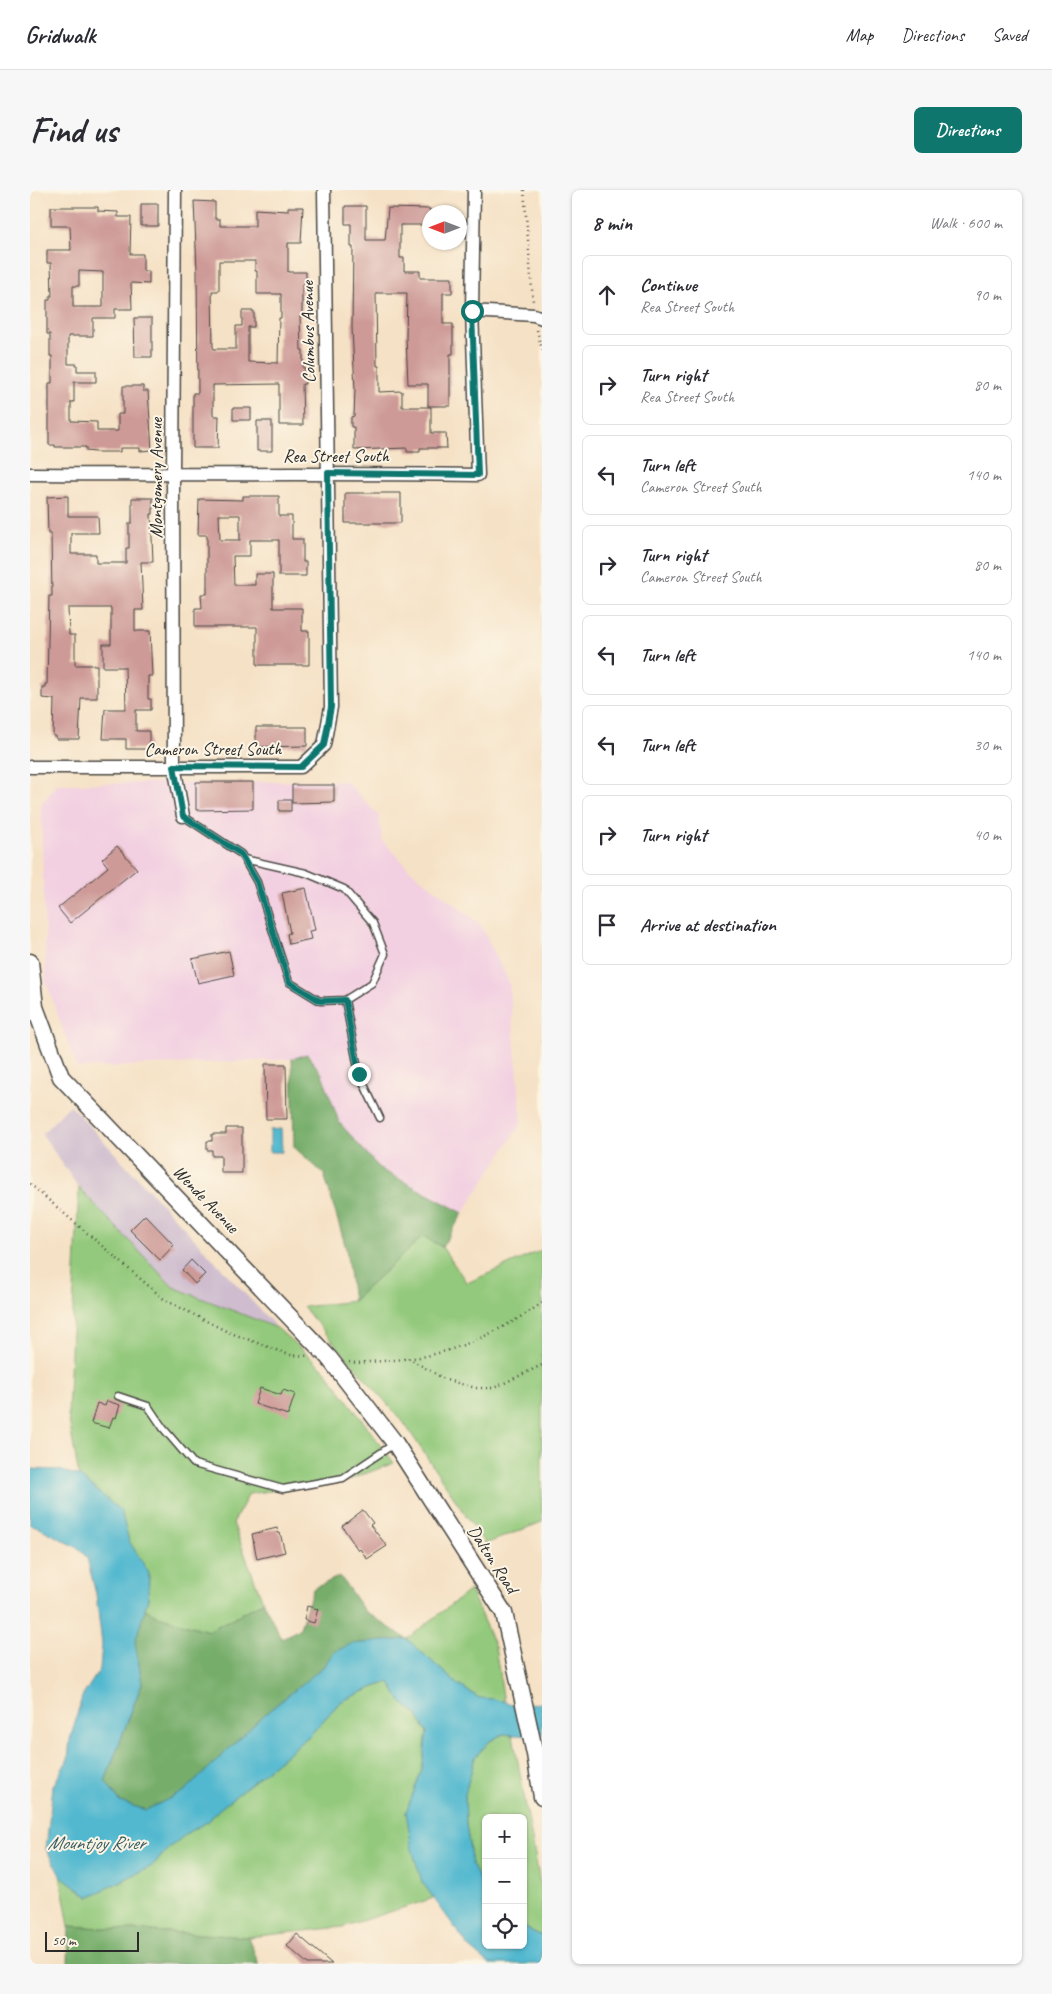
<!DOCTYPE html>
<html lang="en">
<head>
<meta charset="utf-8">
<style>
	:root { --surface:#fff; --page:#f7f7f7; --text:#2b2b33; --muted:#7c7c81; --line:#e1e1e2; --accent:#0f766e }
	body { margin:0; font-family:Caveat,sans-serif; background:var(--page); color:var(--text) }
	.controls { position:absolute; right:15px; bottom:15px; display:grid; overflow:hidden; border-radius:8px; box-shadow:0 1px 4px #0004 }
	.controls button { width:45px; height:45px; display:grid; place-items:center; padding:0; border:0; border-bottom:1px solid var(--line); background:var(--surface); color:var(--text); font:25px sans-serif }
	.compass { position:absolute; left:392px; top:15px; width:45px; height:45px; border-radius:50%; background:var(--surface); box-shadow:0 1px 4px #0004; rotate:270deg }
	.scale { position:absolute; left:15px; bottom:12px; width:94px; box-sizing:border-box; padding-left:5px; border:2px solid #2b2b2b; border-top:0; font-size:14px; line-height:18px; white-space:nowrap; color:#2b2b2b; -webkit-text-stroke:4px #fcf5e5; paint-order:stroke }
	.stop { position:absolute; width:15px; height:15px; margin:-11px; border:4px solid #0f766e; border-radius:50%; background:#fff }
	.stop.end { background:#0f766e; border-color:#fff; box-shadow:0 1px 5px #0008 }
	.list { margin:0; padding:0; list-style:none }
	h2 { display:flex; justify-content:space-between; align-items:center; height:65px; margin:0; padding:0 20px; font-size:21px }
	h2 small { font-size:16px; font-weight:400; color:var(--muted) }
	.list li { display:grid; grid-template-columns:32px 1fr auto; gap:15px; align-items:center; box-sizing:border-box; height:80px; margin:0 10px 10px; padding:0 10px; border:1px solid var(--line); border-radius:8px }
	.list b { display:block; font-size:19px; white-space:nowrap }
	.list p { margin:0; font-size:16px; white-space:nowrap; color:var(--muted) }
	.list em { font-size:16px; font-style:normal; color:var(--muted) }
	.icon { flex:none; width:28px; height:28px; fill:none; stroke:currentColor; stroke-width:2; stroke-linecap:round; stroke-linejoin:round }
	.map { position:relative; flex:none; width:512px; height:1774px; overflow:hidden; border-radius:8px }
	header { display:flex; align-items:center; gap:30px; box-sizing:border-box; height:70px; padding:0 25px; background:var(--surface); border-bottom:1px solid var(--line) }
	header strong { font-size:24px }
	nav { display:flex; gap:28px; margin-inline-start:auto; font-size:18px }
	.intro { display:flex; align-items:center; justify-content:space-between; box-sizing:border-box; height:120px; padding:0 30px }
	h1 { margin:0; font-size:35px }
	.button { padding:12px 22px; border-radius:8px; background:var(--accent); color:#fff; font-size:18px; font-weight:700 }
	main { display:flex; gap:30px; padding:0 30px }
	aside { flex:1; background:var(--surface); border-radius:8px; box-shadow:0 1px 4px #0004 }
	.map>svg:first-child { display:block }
</style>
</head>
<body>
<header>
<strong>Gridwalk</strong>
<nav><a>Map</a><a>Directions</a><a>Saved</a></nav>
</header>
<div class="intro"><h1>Find us</h1><a class="button">Directions</a></div>
<main>
<div class="map">
<svg width="512" height="1774" viewBox="0 0 512 1774">
	<rect width="100%" height="100%" fill="#fcf5e5"/>
	<filter id="ink" filterUnits="userSpaceOnUse"><feTurbulence type="fractalNoise" baseFrequency=".02" numOctaves="2"/><feDisplacementMap in="SourceGraphic" scale="10" xChannelSelector="R" yChannelSelector="G"/><feConvolveMatrix kernelMatrix="1 2 1 2 8 2 1 2 1" color-interpolation-filters="sRGB"/></filter>
	<filter id="wash" filterUnits="userSpaceOnUse"><feTurbulence type="fractalNoise" baseFrequency=".0096" numOctaves="4" result="noise"/><feDisplacementMap in="SourceGraphic" scale="20" xChannelSelector="R" yChannelSelector="G"/><feGaussianBlur stdDeviation="1.12" result="paint"/><feColorMatrix in="noise" values="0 0 0 0 0 0 0 0 0 0 0 0 0 0 0 0 0 1.4 0 .05"/><feComposite in="paint" operator="in"/></filter>
	<g filter="url(#wash)">
		<rect width="100%" height="100%" fill="#f5e1c5"/>
		<path fill="#f2cfe1" d="M316,591l33,35 3,24 28,30 70,54 29,58 13,140 -59,91 -83,-44 -41,-47 -17,-48 -15,-20 -15,5 -215,9 -31,-86 -5,-177 16,-21z"/>
		<path fill="#cfbdcf" d="M40,915l207,223 -104,-41 -94,-99 -37,-54z"/>
		<path fill="#93c97b" stroke="#5f7a53" d="M49,998l94,99 104,41 48,42 69,93 -43,16 -102,15 -16,29 30,79 -55,29 -50,-15 -13,-7 3,-10 1,-26 -20,-32 -8,-30 -42,-35 -11,-61z
			M393,1046l19,11 25,36 75,-33v272l-57,22 -81,-121 -101,-116 50,-6z
			M440,1400l25,57 9,55 -25,-4 -22,-14 -50,-45z
			M360,1492l11,20 15,12 11,18 -5,38 -16,42 16,70 12,16 -92,29 -94,10 -179,-11 -9,-51 29,22 63,-31 17,-18 21,-17 19,-10 7,-9 94,-77 30,-33 34,-15z
			M473,1544l10,1 29,159v42l-19,-9v-109h-37v76l-14,-30 -6,-40 -1,-30 10,-37 15,-16z"/>
		<path fill="#76ad6b" stroke="#506c4b" d="M277,864l15,20 17,48 41,47 83,44 -21,34 -19,-11 -70,65 -7,-53 -22,-74 -30,-27 -2,-88z
			M310,1386l24,35 43,28 -56,5 -17,8 -11,15 -58,47 -80,77 -39,19 -26,-8 -15,-21 37,-97 -7,-42 10,-33 13,7 50,15 55,-29 19,37 18,-11 13,-39z
			M39,1736l179,11 11,27h-191z"/>
		<path fill="#51b8cf" stroke="#3e727d" d="M251,939l1,23h-12v-22z
			M0,1279l29,1 20,6 42,35 8,30 20,32 -1,26 -13,43 7,41 -37,98 15,21 26,8 39,-19 80,-77 58,-47 11,-15 17,-8 56,-5 50,45 22,14 15,1 22,6 26,-2v34l-39,-3 -13,7 -15,16 -10,37 1,30 6,40 14,30v51h37v-18l19,9v28h-53l-20,-17 -47,-65 -10,-33 -6,-37 16,-42 5,-38 -11,-18 -15,-12 -11,-20 -16,5 -34,15 -30,33 -94,77 -7,9 -19,10 -21,17 -17,18 -63,31 -29,-22 -14,-26 7,-63 15,-27 2,-19 12,-43 18,-28 2,-25 -6,-50 -9,-36 -7,-9 -44,-23 -6,-1z"/>
		<g id="blocks">
			<path fill="#cd9a97" fill-rule="evenodd" d="M164,11l21,1v17h5v7h35v-17l33,2v-4h15l-2,36h-13v29h18v12h-4v32h-2l1,34h2v18h2v16h-3l1,41h-24v-41l-66,1v31h6l-1,32h-25v-55h5l-1,-123zM189,71h36v10h2v23h24v24h-2l-1,45 -30,-1v-35h6v-16h-12v15h-6v23h-22l-1,-2 -1,-56h7z
				M111,14h17v22h-17z
				M315,16h21v34h19l3,-32 42,1v16h-30v33h4v13h16v7h32v15h-9v31h10v30h-3v52h-22v-22h-20l-2,-46 1,-45h-31l1,73h2v26l23,-1v16h29v26h15l1,15h-27v4h-13v-4l-53,2v-23h-3v-10l3,-1 1,-26 -3,-63 1,-80h-2v-23h-6z
				M21,17h47v4l20,1v5h13l-1,37h13v17h6v13l-18,-1 1,26h-17v9h-22v18h-25v28h9v7h19v11h-22v20h-3v19l26,1v9h21v-17h5v-28h20v5h5l4,59 -12,1v-3h-20v4h-25l-9,-1v-4h-31v-2h-6v-62h3v-27h-2v-22h-3v-34h3v-4h2l-1,-33h-4v-13h24l-1,-24h-19zM49,81l24,1v35h-30v-21h6z
				M104,128h18v39h-17z
				M203,218h18v12h-18z
				M227,231h15v30h-15z
				M315,303h56v30h-56z
				M38,306v20h30l1,17h-28v21h25v9h30v-15h3v-25h3v-25h21v16h-2l2,48h-12l2,48h-8v21h15l2,45h-4v23h3v11h-15v21h13v18h-23v-10h-23l2,-30h21l-1,-42h-22v-23h8v-36h-43l1,27h6v30h22v33h-16l-2,41h-23v-3h-3l1,-37 -12,-1v-11h3v-3h2l2,-88h3l-1,-62h-3l-1,-37z
				M213,306h36v20h13v23h11v23h3v14h-27v-36h-29v16h-17l1,29h21v-11h18v34h29v23h7v34h-52v-38h-62v-19h7l-1,-14h6v-59h-9l1,-36 44,1zM189,325h21v25h-20z
				M226,537h51v19l-51,1z
				M166,592h57v27l-57,1z
				M262,595h42v17l-42,1z
				M249,610h12v11h-12z
				M87,656l20,23 -67,54 -12,-15 50,-41 -6,-8z
				M276,698l9,42 -6,1 2,8 -22,5 -2,-10 3,-1 -8,-40z
				M199,761l5,24 -36,8 -6,-24z
				M235,874h21l1,55h-21z
				M196,938h16v45h-21v-17h-9v-6h-5v-9h5v-7h14z
				M115,1025l29,30 -14,15 -30,-30z
				M161,1070l14,14 -10,10 -13,-14z
				M230,1198l21,7 2,-5 12,4 -7,21 -33,-11z
				M77,1211l13,4 -4,13 -3,-1 -4,11 -18,-5 6,-20 8,3z
				M333,1320l10,13 -3,2 17,21 -20,13 -7,-10 -2,1 -16,-24z
				M247,1338l1,5h2l5,19 -28,7 -5,-25z
				M277,1416l11,3 -4,14 -10,-3z
				M267,1744l35,30h-24l-21,-18z"/>
		</g>
	</g>
	<g filter="url(#ink)">
		<use href="#blocks" fill-opacity="0" stroke="#494642" stroke-width="1"/>
		<g fill="none" stroke-linecap="round" stroke-linejoin="round">
			<defs>
				<path id="service" d="M153,626l58,38 16,28 32,100 31,19 25,-1 27,-17 13,-29 -12,-31 -29,-34 -38,-16 -62,-14
					M315,810l14,74 21,44
					M88,1206l30,10 15,22 31,36 89,25 60,-11 51,-34"/>
				<path id="minor" d="M145,0l-2,285 1,290 9,51
					M442,121l62,4 8,3
					M0,284c150,1 299,-1 448,1l-6,-164 2,-121
					M0,577h271l23,-22 7,-38 -7,-517"/>
				<path id="tertiary" d="M0,772l5,45 26,70 268,281 66,85 109,170 31,141 7,43"/>
			</defs>
			<use href="#service" stroke="#494642" stroke-width="9"/>
			<use href="#minor" stroke="#494642" stroke-width="15"/>
			<use href="#tertiary" stroke="#494642" stroke-width="19"/>
			<path stroke="#494642" stroke-width="2.5" stroke-dasharray="1 4" stroke-linecap="butt" d="M494,0l9,112
				M507,140l5,20
				M0,994l135,116 63,32 62,23 19,1
				M378,1168l38,22 30,8h18l48,-23
				M319,1172l8,1c23,-2 47,-3 69,-7 42,-9 81,-29 116,-53"/>
			<use href="#service" stroke="#fff" stroke-width="6"/>
			<use href="#minor" stroke="#fff" stroke-width="12"/>
			<use href="#tertiary" stroke="#fff" stroke-width="16"/>
		</g>
	</g>
	<g fill="none" stroke-linecap="round" stroke-linejoin="round" filter="url(#ink)">
		<path stroke="#0f766e" stroke-width="6" d="M329,884l-14,-74 -25,1 -31,-19 -32,-100 -16,-28 -58,-38 -9,-50 127,1 23,-22 7,-38 -3,-234 150,2 -6,-164"/>
	</g>
	<g text-anchor="middle" stroke-width="4" stroke-linejoin="round" paint-order="stroke">
		<g font-size="18" fill="#2b2b2b" stroke="#fcf5e5">
			<text transform="translate(278 142) rotate(-91)" y="6">Columbus Avenue</text>
			<text x="306" y="272">Rea Street South</text>
			<text transform="translate(126 288) rotate(-90)" y="6">Montgomery Avenue</text>
			<text x="183" y="565">Cameron Street South</text>
			<text transform="translate(176 1009) rotate(46)" y="6">Wende Avenue</text>
			<text transform="translate(463 1369) rotate(57)" y="6">Dalton Road</text>
		</g>
		<g font-size="19" font-style="italic" fill="#385c64" stroke="#fcf5e5">
			<text x="66" y="1659">Mountjoy River</text>
		</g>
	</g>
</svg>
<div class="controls">
<button>+</button>
<button>−</button>
<button><svg class="icon" aria-label="locate" viewBox="0 0 24 24"><circle cx="12" cy="12" r="6"/><path d="M12 2v4M12 18v4M2 12h4M18 12h4"/></svg></button>
</div>
<svg class="compass" viewBox="-18 -18 36 36"><path d="M0-13l5 13h-10z" fill="#e53935"/><path d="M0 13l5-13h-10z" fill="#7c7c81"/></svg>
<div class="scale">50 m</div>
<div class="stop" style="left:442px;top:121px"></div>
<div class="stop end" style="left:329px;top:884px"></div>
</div>
<aside>
<h2>8 min<small>Walk · 600 m</small></h2>
<ul class="list">
<li><svg class="icon" aria-label="ahead" viewBox="0 0 24 24"><path d="M12 20V5M6 11l6-6 6 6"/></svg><div><b>Continue</b><p>Rea Street South</p></div><em>90 m</em></li>
<li><svg class="icon" aria-label="right" viewBox="0 0 24 24"><path d="M7 20v-9h11M14 6l5 5-5 5"/></svg><div><b>Turn right</b><p>Rea Street South</p></div><em>80 m</em></li>
<li><svg class="icon" aria-label="left" viewBox="0 0 24 24"><path d="M17 20v-9H6M10 6l-5 5 5 5"/></svg><div><b>Turn left</b><p>Cameron Street South</p></div><em>140 m</em></li>
<li><svg class="icon" aria-label="right" viewBox="0 0 24 24"><path d="M7 20v-9h11M14 6l5 5-5 5"/></svg><div><b>Turn right</b><p>Cameron Street South</p></div><em>80 m</em></li>
<li><svg class="icon" aria-label="left" viewBox="0 0 24 24"><path d="M17 20v-9H6M10 6l-5 5 5 5"/></svg><div><b>Turn left</b></div><em>140 m</em></li>
<li><svg class="icon" aria-label="left" viewBox="0 0 24 24"><path d="M17 20v-9H6M10 6l-5 5 5 5"/></svg><div><b>Turn left</b></div><em>30 m</em></li>
<li><svg class="icon" aria-label="right" viewBox="0 0 24 24"><path d="M7 20v-9h11M14 6l5 5-5 5"/></svg><div><b>Turn right</b></div><em>40 m</em></li>
<li><svg class="icon" aria-label="arrive" viewBox="0 0 24 24"><path d="M6 21V4h12l-3 4 3 4H6"/></svg><div><b>Arrive at destination</b></div></li>
</ul>
</aside>
</main>
</body>
</html>
